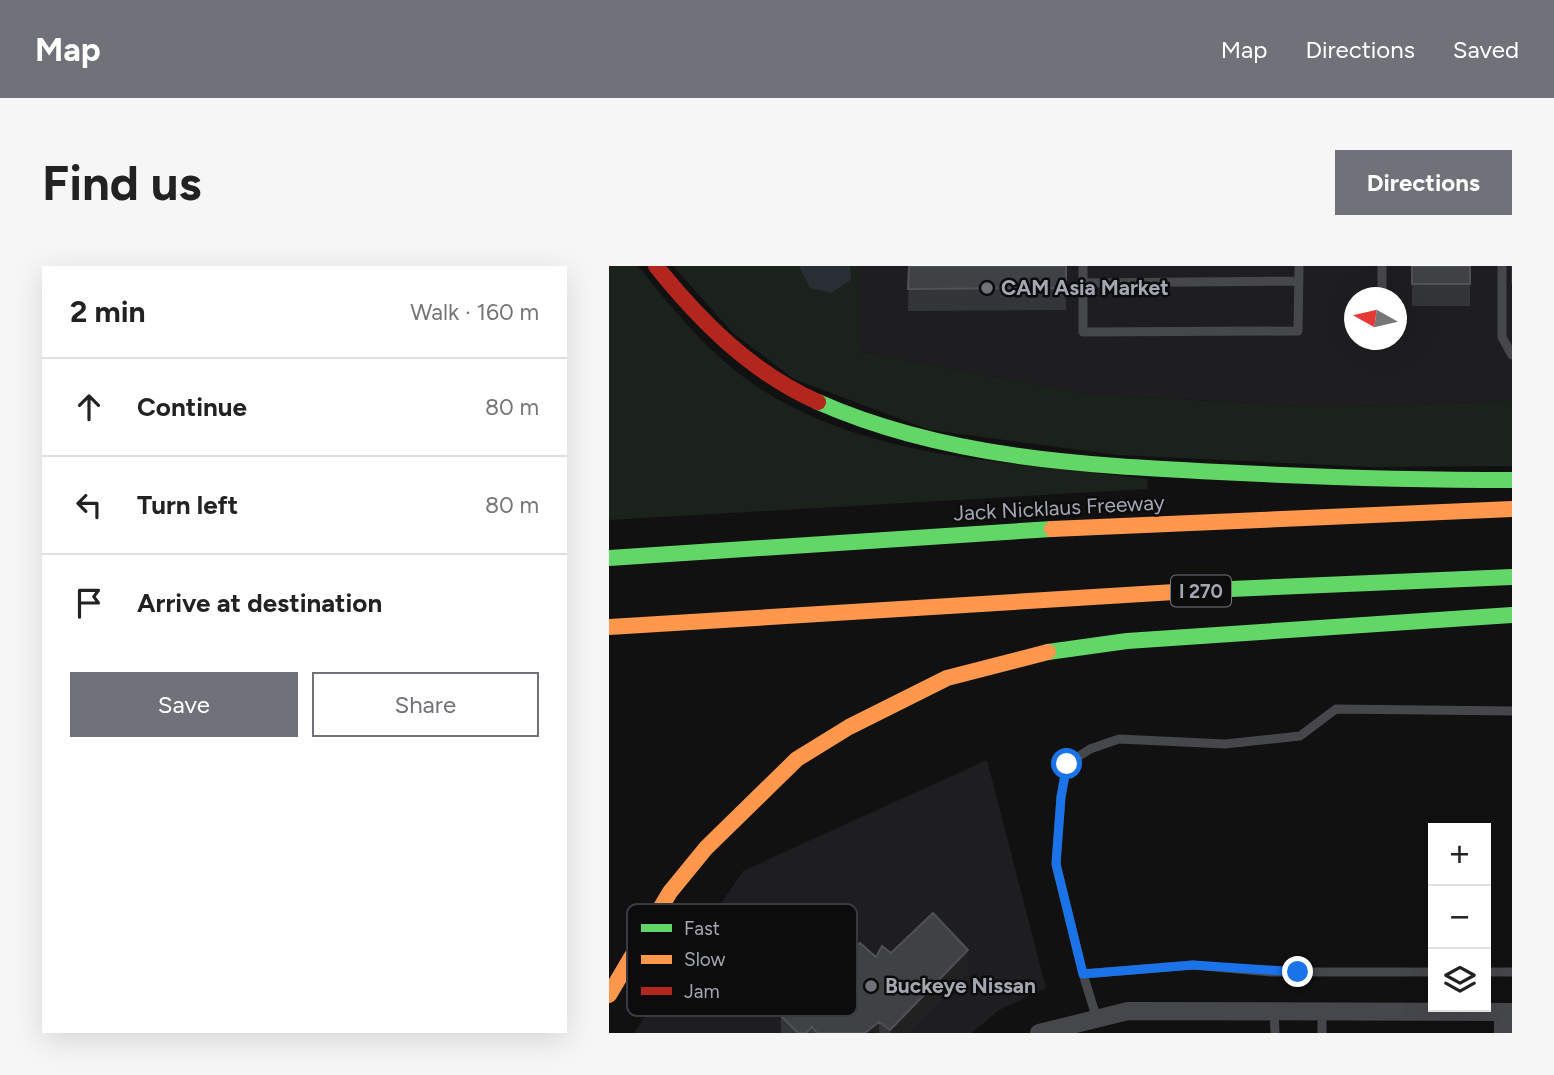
<!DOCTYPE html>
<html lang="en">
<head>
<meta charset="utf-8">
<style>
	:root { --surface:#fff; --page:#f6f6f6; --text:#222; --muted:#767676; --line:#e0e0e0; --accent:#70727a }
	body { margin:0; font-family:Figtree,sans-serif; background:var(--page); color:var(--text) }
	.controls { position:absolute; right:21px; bottom:21px; display:grid; overflow:hidden; border-radius:0px; box-shadow:0 7px 28px #0002 }
	.controls button { width:63px; height:63px; display:grid; place-items:center; padding:0; border:0; border-bottom:2px solid var(--line); background:var(--surface); color:var(--text); font:35px sans-serif }
	.compass { position:absolute; left:735px; top:21px; width:63px; height:63px; border-radius:50%; background:var(--surface); box-shadow:0 7px 28px #0002; rotate:278deg }
	.stop { position:absolute; width:21px; height:21px; margin:-16px; border:5px solid #1a73e8; border-radius:50%; background:#fff }
	.stop.end { background:#1a73e8; border-color:#fff; box-shadow:0 2px 7px #0008 }
	.list { margin:0; padding:0; list-style:none }
	h2 { display:flex; justify-content:space-between; align-items:center; height:91px; margin:0; padding:0 28px; font-size:30px }
	h2 small { font-size:23px; font-weight:400; color:var(--muted) }
	.list li { display:grid; grid-template-columns:46px 1fr auto; gap:21px; align-items:center; box-sizing:border-box; height:98px; padding:0 28px; border-top:2px solid var(--line) }
	.list b { display:block; font-size:26px; white-space:nowrap }
	.list em { font-size:23px; font-style:normal; color:var(--muted) }
	.actions { display:flex; gap:14px; padding:21px 28px }
	.actions a { flex:1; padding:16px 0; border:2px solid var(--accent); border-radius:0px; text-align:center; font-size:24px; color:var(--accent) }
	.actions .main { background:var(--accent); color:#fff }
	.icon { flex:none; width:38px; height:38px; fill:none; stroke:currentColor; stroke-width:2; stroke-linecap:round; stroke-linejoin:round }
	.map { position:relative; flex:none; width:903px; height:767px; overflow:hidden; border-radius:0px }
	header { display:flex; align-items:center; gap:42px; box-sizing:border-box; height:98px; padding:0 35px; background:var(--accent); color:#fff }
	header strong { font-size:33px }
	nav { display:flex; gap:38px; margin-inline-start:auto; font-size:24px }
	.intro { display:flex; align-items:center; justify-content:space-between; box-sizing:border-box; height:168px; padding:0 42px }
	h1 { margin:0; font-size:49px }
	.button { padding:18px 32px; border-radius:0px; background:var(--accent); color:#fff; font-size:24px; font-weight:700 }
	main { display:flex; gap:42px; padding:0 42px }
	aside { flex:1; background:var(--surface); border-radius:0px; box-shadow:0 7px 28px #0002 }
	.map>svg:first-child { display:block }
</style>
</head>
<body>
<header>
<strong>Map</strong>
<nav><a>Map</a><a>Directions</a><a>Saved</a></nav>
</header>
<div class="intro"><h1>Find us</h1><a class="button">Directions</a></div>
<main>
<aside>
<h2>2 min<small>Walk · 160 m</small></h2>
<ul class="list">
<li><svg class="icon" aria-label="ahead" viewBox="0 0 24 24"><path d="M12 20V5M6 11l6-6 6 6"/></svg><div><b>Continue</b></div><em>80 m</em></li>
<li><svg class="icon" aria-label="left" viewBox="0 0 24 24"><path d="M17 20v-9H6M10 6l-5 5 5 5"/></svg><div><b>Turn left</b></div><em>80 m</em></li>
<li><svg class="icon" aria-label="arrive" viewBox="0 0 24 24"><path d="M6 21V4h12l-3 4 3 4H6"/></svg><div><b>Arrive at destination</b></div></li>
</ul>
<div class="actions"><a class="main">Save</a><a>Share</a></div>
</aside>
<div class="map">
<svg width="903" height="767" viewBox="0 0 903 767">
	<rect width="100%" height="100%" fill="#111112"/>
	<path fill="#1e1e20" fill-rule="evenodd" d="M249,0h654v135l-191,6 -233,-13 -230,-43zM746,32h42v42h-42z
		M378,494l59,228 -47,22 -27,23h-338l109,-162z"/>
	<path fill="#1b221c" d="M0,0h29c29,36 58,72 94,102 113,93 276,93 416,111l-1,10 -538,31z
		M64,0h185v85l230,43 233,13 191,-6v65l-141,1 -253,-12 -188,-25 -136,-51 -61,-46z"/>
	<path fill="#282e34" d="M190,0h51l1,14 -20,13 -21,-5z"/>
	<g fill="none" stroke-linecap="round" stroke-linejoin="round">
		<path stroke="#46474a" stroke-width="9" d="M474,0v66l215,-1 1,-65
			M773,0v32
			M893,0v71l10,18
			M474,17l216,-2
			M824,706h-162l-78,-7 -110,9 -27,-110 5,-67 6,-33 23,-15 29,-10 106,5 75,-8 36,-27 176,2
			M877,706h26
			M474,708l13,42
			M665,744l1,23
			M713,745v22"/>
		<path stroke="#46474a" stroke-width="18" d="M430,767l89,-22 384,1
			M894,767v-21"/>
		<path stroke="#63d668" stroke-width="16" d="M209,136c127,56 264,63 401,70 98,5 195,8 293,8
			M0,292l443,-29
			M598,324l305,-13
			M439,386l79,-11 385,-26"/>
		<path stroke="#ff974d" stroke-width="16" d="M443,263l460,-20
			M0,361l598,-37
			M0,729l61,-103 36,-44 91,-89 52,-32 98,-49 101,-26"/>
		<path stroke="#b3261e" stroke-width="16" d="M47,0c44,55 96,107 162,136"/>
	</g>
	<path fill="#343536" d="M300,0h157v44l-158,1z
		M803,0h58v40h-58z
		M902,0h1v18h-1z
		M236,686l31,5 15,-4 77,19 -60,61h-127l-1,-36 3,-3 -1,-1v-22l40,-18z"/>
	<path fill="#212122" d="M359,684v22l-60,61h-18v-3z
		M270,756v11h-14z"/>
	<path fill="#404144" stroke="#505155" stroke-width="2" d="M300,0h157v22l-158,1z
		M803,0h58v18h-58z
		M324,647l35,37 -78,80 -11,-8 -14,11h-48l-5,-6 -6,6h-8l-17,-17 11,-6 -12,-13 14,-14 -12,-12 30,-31 10,13 17,-9 6,8 15,-9 16,14 6,-11 9,7z"/>
	<g fill="none" stroke-linecap="round" stroke-linejoin="round">
		<path stroke="#1a73e8" stroke-width="9" d="M458,498l-6,33 -5,67 27,110 110,-9 105,7"/>
	</g>
	<g fill="#70727a" stroke="#0c0c0d" stroke-width="2.5">
		<circle cx="378" cy="22" r="7"/>
		<circle cx="262" cy="720" r="7"/>
	</g>
	<g text-anchor="middle" stroke-width="5" stroke-linejoin="round" paint-order="stroke">
		<rect fill="#0c0c0d" stroke="#767880" stroke-width="2" x="562" y="309.5" width="60" height="31" rx="5"/>
		<g font-size="19" font-weight="bold" fill="#a3a7b2">
			<text x="592" y="332">I 270</text>
		</g>
		<g font-size="21" font-weight="bold" fill="#a3a7b2" stroke="#0c0c0d" text-anchor="start">
			<text x="392" y="29">CAM Asia Market</text>
			<text x="276" y="727">Buckeye Nissan</text>
		</g>
		<g font-size="21" fill="#a3a7b2" stroke="#0c0c0d">
			<text transform="translate(450 242) rotate(-3)" y="7">Jack Nicklaus Freeway</text>
		</g>
	</g>
	<rect x="18" y="638" width="230" height="112" rx="10" fill="#0c0c0d" stroke="#393a3f" stroke-width="2"/>
	<rect x="32" y="658" width="31" height="8" fill="#63d668"/>
	<rect x="32" y="689" width="31" height="9" fill="#ff974d"/>
	<rect x="32" y="721" width="31" height="8" fill="#b3261e"/>
	<g font-size="19" fill="#a3a7b2">
		<text x="75" y="669">Fast</text>
		<text x="75" y="700">Slow</text>
		<text x="75" y="732">Jam</text>
	</g>
</svg>
<div class="controls">
<button>+</button>
<button>−</button>
<button><svg class="icon" aria-label="layers" viewBox="0 0 24 24"><path d="M12 4l9 5-9 5-9-5zM3 14l9 5 9-5"/></svg></button>
</div>
<svg class="compass" viewBox="-18 -18 36 36"><path d="M0-13l5 13h-10z" fill="#e53935"/><path d="M0 13l5-13h-10z" fill="#767676"/></svg>
<div class="stop" style="left:458px;top:498px"></div>
<div class="stop end" style="left:689px;top:706px"></div>
</div>
</main>
</body>
</html>
